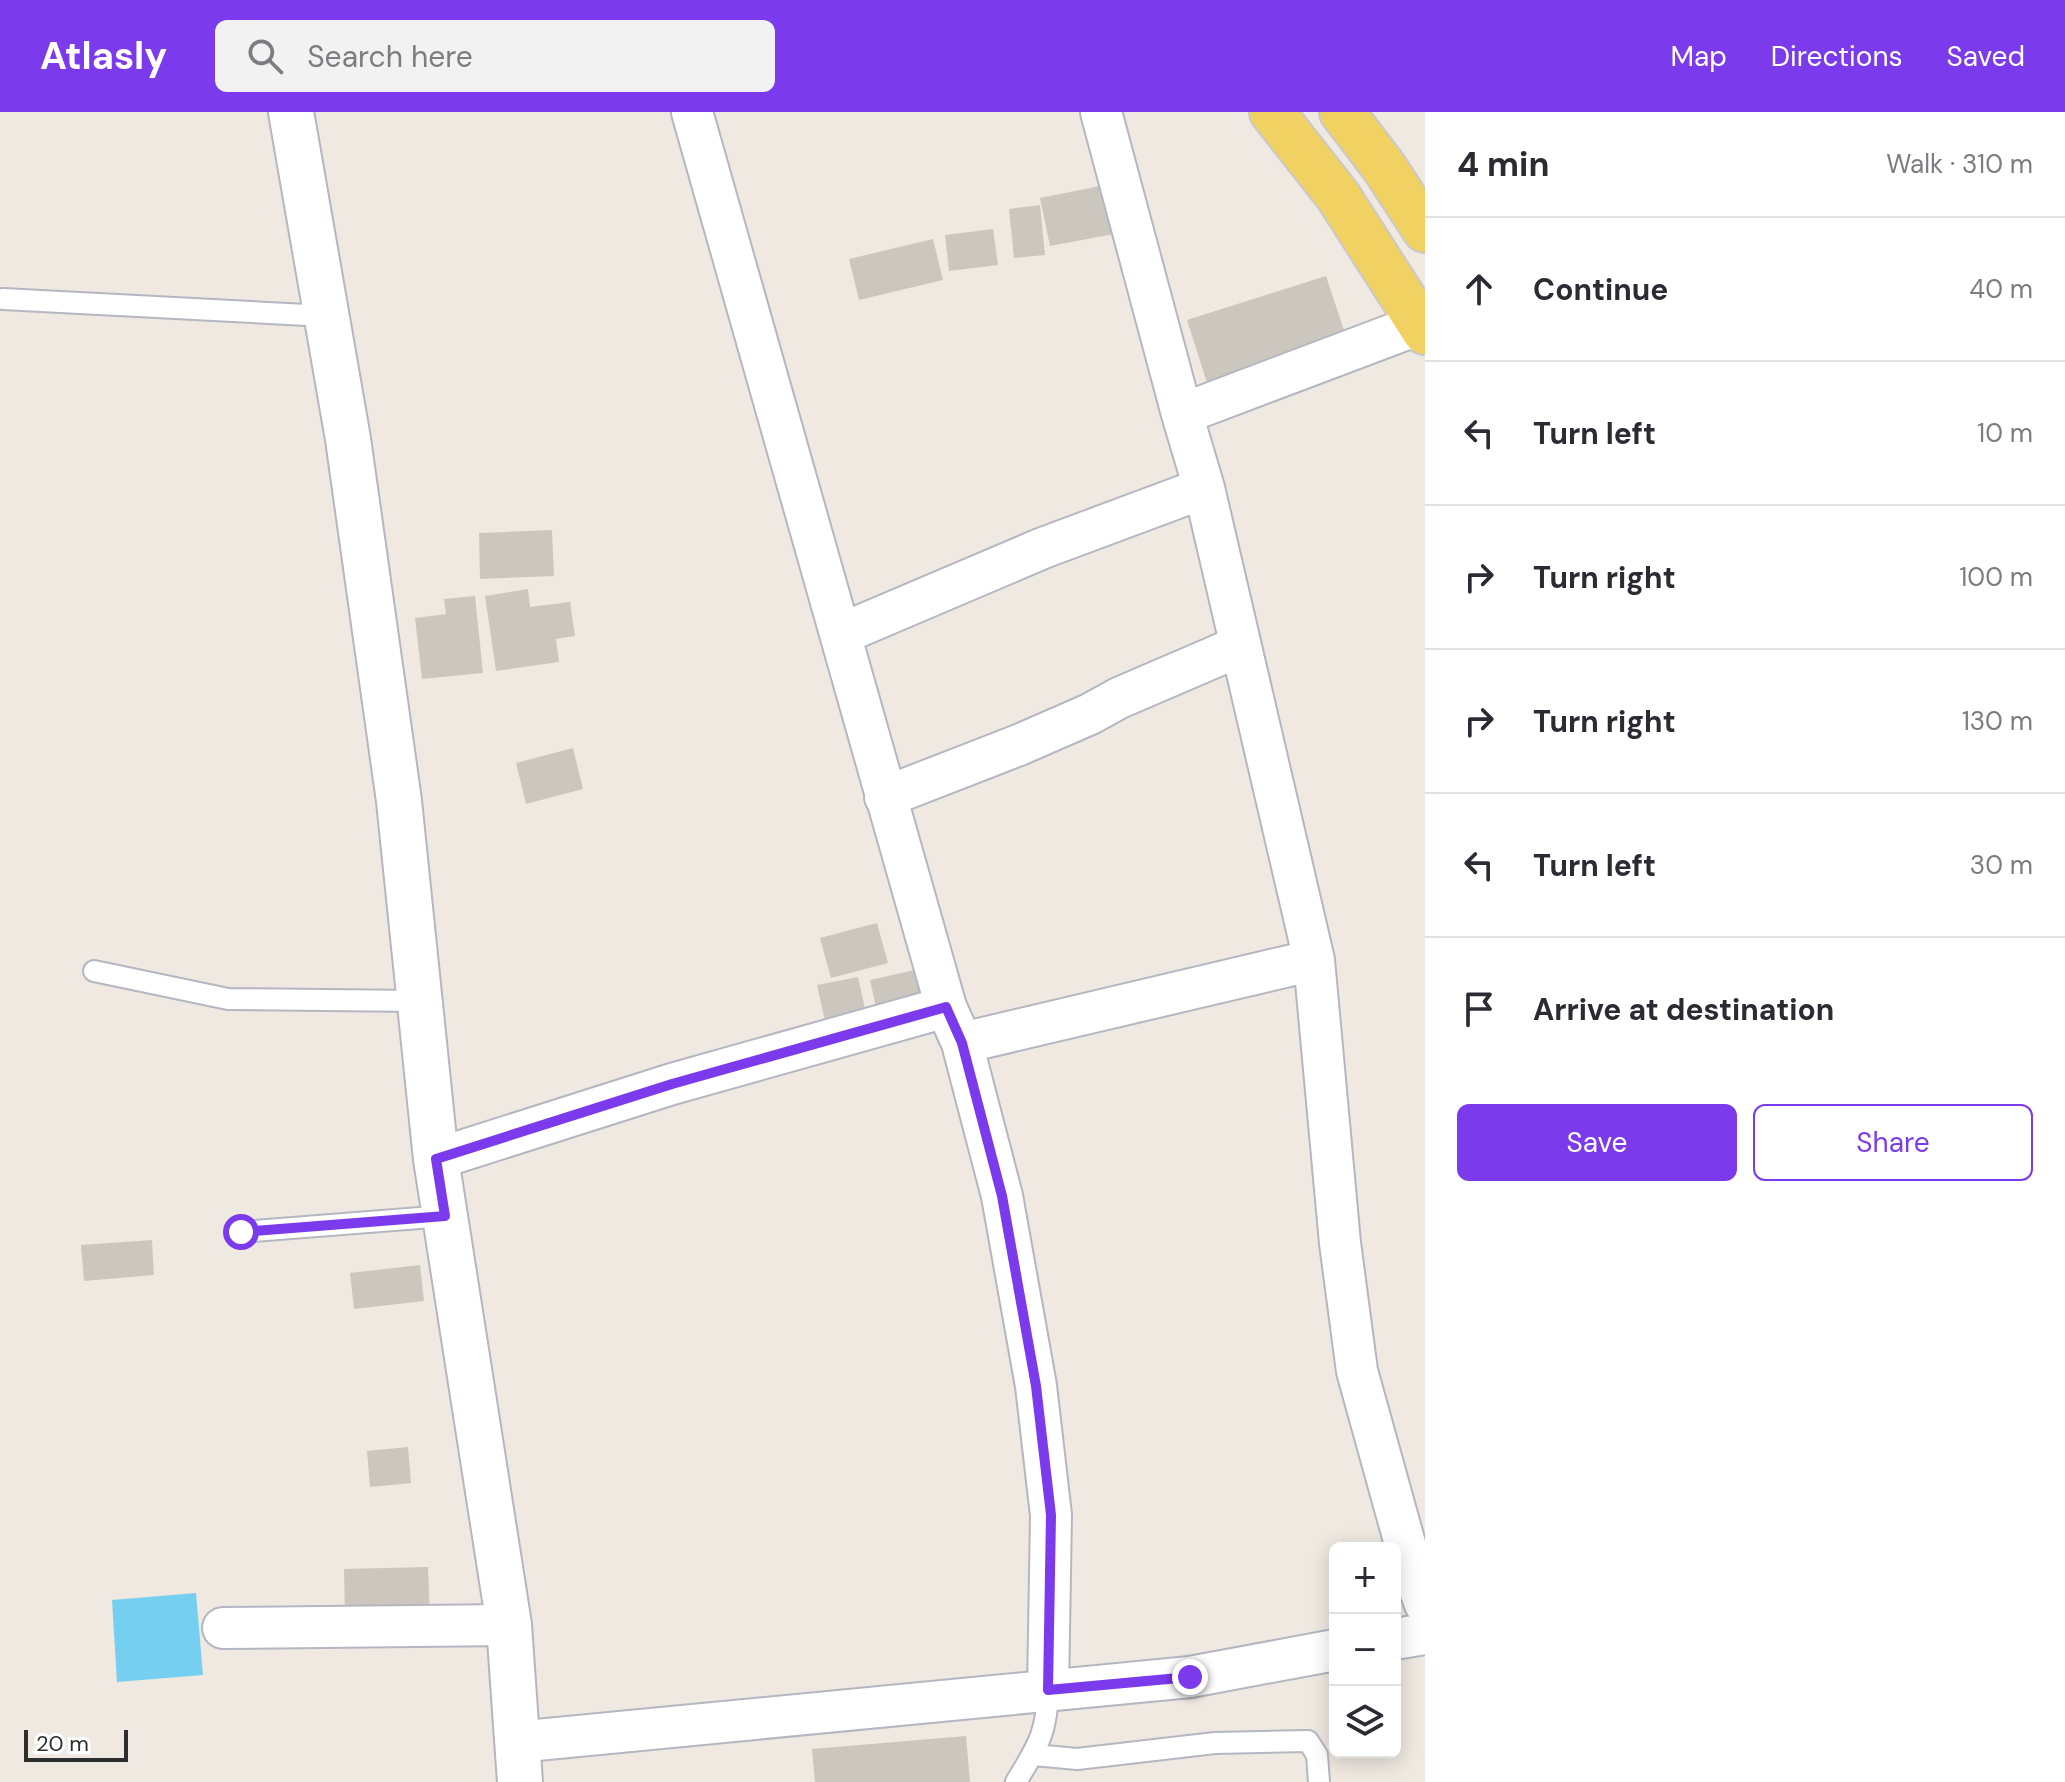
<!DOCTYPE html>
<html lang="en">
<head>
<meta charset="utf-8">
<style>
	:root { --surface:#fff; --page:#f2f2f3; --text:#2b2b33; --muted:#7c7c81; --line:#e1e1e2; --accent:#7c3aed }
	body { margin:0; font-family:"DM Sans",sans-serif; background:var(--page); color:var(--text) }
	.controls { position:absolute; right:24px; bottom:24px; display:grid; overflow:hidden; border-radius:12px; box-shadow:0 4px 20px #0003 }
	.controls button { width:72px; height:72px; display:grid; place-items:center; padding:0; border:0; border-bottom:2px solid var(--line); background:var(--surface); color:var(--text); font:40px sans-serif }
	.scale { position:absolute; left:24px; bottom:20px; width:104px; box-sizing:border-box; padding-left:8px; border:4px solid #2e2e2e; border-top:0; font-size:22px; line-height:28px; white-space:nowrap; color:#2e2e2e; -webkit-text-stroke:6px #fff; paint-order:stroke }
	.stop { position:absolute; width:24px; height:24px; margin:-18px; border:6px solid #7c3aed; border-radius:50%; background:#fff }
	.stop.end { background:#7c3aed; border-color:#fff; box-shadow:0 2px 8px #0008 }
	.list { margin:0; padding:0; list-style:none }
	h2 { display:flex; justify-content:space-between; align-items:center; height:104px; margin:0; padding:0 32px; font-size:34px }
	h2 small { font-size:26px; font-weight:400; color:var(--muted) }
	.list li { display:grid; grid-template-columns:52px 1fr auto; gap:24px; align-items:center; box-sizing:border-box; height:144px; padding:0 32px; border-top:2px solid var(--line) }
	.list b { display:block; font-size:30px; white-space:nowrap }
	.list em { font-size:26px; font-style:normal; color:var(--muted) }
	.actions { display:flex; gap:16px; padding:24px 32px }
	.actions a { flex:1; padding:18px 0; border:2px solid var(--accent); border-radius:12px; text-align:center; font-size:28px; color:var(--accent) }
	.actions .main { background:var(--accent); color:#fff }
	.icon { flex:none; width:44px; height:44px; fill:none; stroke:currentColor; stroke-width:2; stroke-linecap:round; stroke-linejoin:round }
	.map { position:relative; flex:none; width:1425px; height:1670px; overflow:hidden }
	header { display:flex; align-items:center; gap:48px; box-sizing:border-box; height:112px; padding:0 40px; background:var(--accent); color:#fff }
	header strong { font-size:38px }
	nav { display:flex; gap:44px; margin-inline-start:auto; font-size:28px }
	.search { width:560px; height:72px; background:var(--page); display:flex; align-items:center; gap:20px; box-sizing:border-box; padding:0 28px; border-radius:12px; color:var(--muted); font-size:30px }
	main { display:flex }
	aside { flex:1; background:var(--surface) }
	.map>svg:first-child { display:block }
</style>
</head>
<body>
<header>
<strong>Atlasly</strong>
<div class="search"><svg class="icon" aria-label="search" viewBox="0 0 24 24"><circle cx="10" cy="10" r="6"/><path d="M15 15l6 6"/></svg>Search here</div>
<nav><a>Map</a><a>Directions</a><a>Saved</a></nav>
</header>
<main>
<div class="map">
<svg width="1425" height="1670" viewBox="0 0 1425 1670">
	<rect width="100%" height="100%" fill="#efe9e1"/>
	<path fill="#75cff0" d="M196,1481l7,82 -86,7 -5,-82z"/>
	<path fill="#cbc7bf" d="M1105,73l9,49 -64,12 -10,-48z
		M1040,93l5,50 -31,3 -5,-49z
		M993,117l5,36 -49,6 -4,-36z
		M933,127l10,41 -84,20 -10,-41z
		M1326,164l23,69 -140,44 -22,-69z
		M552,418l2,46 -74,3 -1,-46z
		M528,477l2,18 40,-5 5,34 -19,3 3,23 -63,9 -11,-75z
		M475,484l8,77 -61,6 -7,-61 31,-4 -2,-15z
		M573,636l10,41 -57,15 -10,-41z
		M877,811l11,40 -57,15 -11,-40z
		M928,855l8,37 -58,12 -8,-36z
		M858,865l10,45 -41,8 -10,-45z
		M152,1128l2,35 -70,6 -3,-36z
		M420,1153l4,36 -70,8 -4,-36z
		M408,1335l3,36 -41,4 -3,-36z
		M428,1455l2,51 -85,2 -1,-51z
		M966,1624l4,46h-155l-3,-33z"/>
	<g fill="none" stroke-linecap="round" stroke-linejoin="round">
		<defs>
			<path id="service" d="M3,187l323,17
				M94,859l134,28 192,2
				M241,1120l204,-16
				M1034,1643l43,4 138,-16 93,-2 9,14 2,27
				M1016,1670c21,-35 31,-48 32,-92"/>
			<path id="minor" d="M692,0l254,895 16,36 40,153 34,190 15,129 -3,175
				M1101,0l81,302
				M1420,212l-238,90 22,74 110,472 26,283 17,128 53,191 15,42
				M841,522l202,-86 161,-60
				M885,685l134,-52 71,-31 29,-16 121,-52
				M962,931l352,-83
				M436,1047l236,-75 274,-77
				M223,1516l286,-3
				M1395,1527l30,-5
				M516,1630l674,-65 145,-27"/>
			<path id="tertiary" d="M291,0l57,327 51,362 37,358 73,466 11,157"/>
			<path id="primary" d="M1272,0l66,84 87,136
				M1342,0l42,55 41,63"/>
		</defs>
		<use href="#service" stroke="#b4b7c1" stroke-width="24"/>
		<use href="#minor" stroke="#b4b7c1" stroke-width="44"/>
		<use href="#tertiary" stroke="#b4b7c1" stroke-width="48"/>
		<use href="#primary" stroke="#c9c9c9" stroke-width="48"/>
		<use href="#service" stroke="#fff" stroke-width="20"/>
		<use href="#minor" stroke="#fff" stroke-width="40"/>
		<use href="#tertiary" stroke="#fff" stroke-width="44"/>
		<use href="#primary" stroke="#f2d163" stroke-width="44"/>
	</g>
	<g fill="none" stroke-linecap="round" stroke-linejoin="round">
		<path stroke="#7c3aed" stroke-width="10" d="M241,1120l204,-16 -9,-57 236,-75 274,-77 16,36 40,153 34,190 15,129 -3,175 142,-13"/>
	</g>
</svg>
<div class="controls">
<button>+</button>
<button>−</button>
<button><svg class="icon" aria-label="layers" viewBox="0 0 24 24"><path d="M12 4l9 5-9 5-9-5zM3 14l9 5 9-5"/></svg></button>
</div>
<div class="scale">20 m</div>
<div class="stop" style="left:241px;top:1120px"></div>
<div class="stop end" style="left:1190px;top:1565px"></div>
</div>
<aside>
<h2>4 min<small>Walk · 310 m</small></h2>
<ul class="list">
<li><svg class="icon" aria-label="ahead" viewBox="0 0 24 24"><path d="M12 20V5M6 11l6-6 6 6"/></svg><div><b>Continue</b></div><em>40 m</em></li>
<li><svg class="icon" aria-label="left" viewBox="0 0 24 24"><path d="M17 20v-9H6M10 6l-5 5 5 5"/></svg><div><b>Turn left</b></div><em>10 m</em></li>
<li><svg class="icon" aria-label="right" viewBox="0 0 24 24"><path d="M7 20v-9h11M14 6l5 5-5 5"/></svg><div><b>Turn right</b></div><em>100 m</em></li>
<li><svg class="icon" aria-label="right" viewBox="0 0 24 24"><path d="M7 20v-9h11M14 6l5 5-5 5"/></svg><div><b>Turn right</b></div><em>130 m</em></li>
<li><svg class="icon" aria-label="left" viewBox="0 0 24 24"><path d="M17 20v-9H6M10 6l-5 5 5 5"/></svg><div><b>Turn left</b></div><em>30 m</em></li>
<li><svg class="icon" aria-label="arrive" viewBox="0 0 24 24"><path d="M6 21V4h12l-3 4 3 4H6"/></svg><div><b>Arrive at destination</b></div></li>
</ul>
<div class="actions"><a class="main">Save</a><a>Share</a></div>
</aside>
</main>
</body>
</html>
